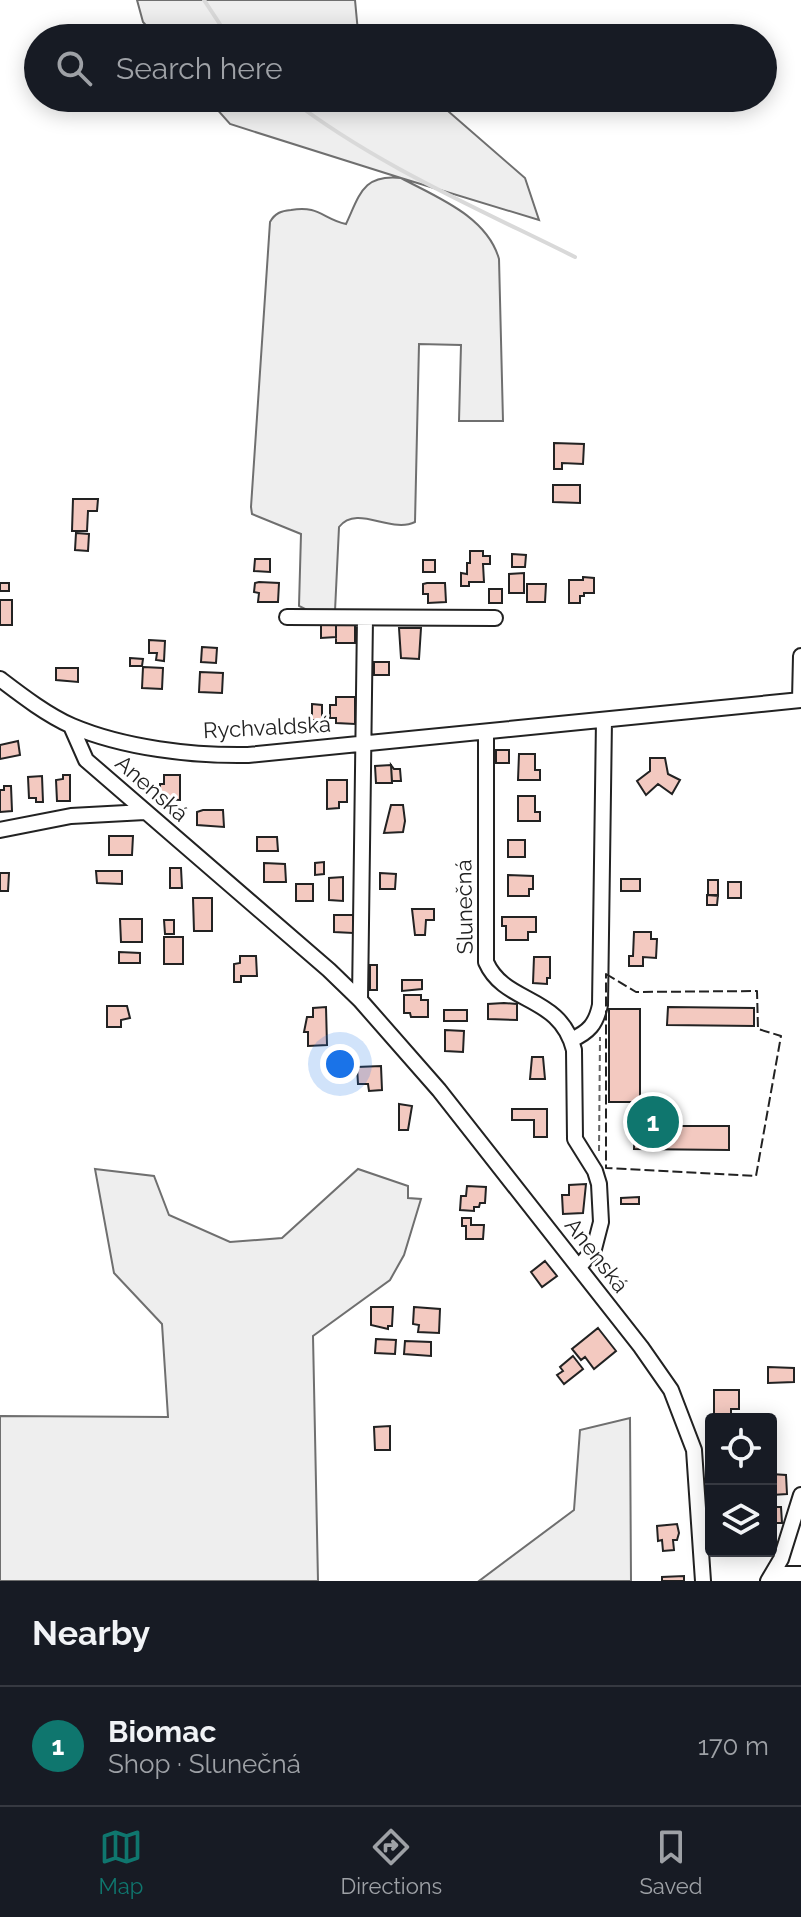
<!DOCTYPE html>
<html lang="en">
<head>
<meta charset="utf-8">
<style>
	:root { --surface:#171b24; --page:#242831; --text:#f1f3f6; --muted:#9ea1a6; --line:#363941; --accent:#0f766e }
	body { margin:0; font-family:Raleway,sans-serif; background:var(--page); color:var(--text) }
	.controls { position:absolute; right:24px; bottom:24px; display:grid; overflow:hidden; border-radius:8px; box-shadow:0 4px 20px #0003 }
	.controls button { width:72px; height:72px; display:grid; place-items:center; padding:0; border:0; border-bottom:2px solid var(--line); background:var(--surface); color:var(--text); font:40px sans-serif }
	.you { position:absolute; left:340px; top:1064px; width:28px; height:28px; margin:-20px; border:6px solid #fff; border-radius:50%; background:#1a73e8; box-shadow:0 0 0 12px #1a73e833 }
	.badge { display:grid; place-items:center; width:52px; height:52px; border-radius:50%; background:var(--accent); color:#fff; font-size:26px; font-weight:700 }
	.pin { position:absolute; translate:-50% -50%; border:4px solid #fff; box-shadow:0 2px 8px #0006 }
	.list { margin:0; padding:0; list-style:none }
	h2 { display:flex; justify-content:space-between; align-items:center; height:104px; margin:0; padding:0 32px; font-size:34px }
	h2 small { font-size:26px; font-weight:400; color:var(--muted) }
	.list li { display:grid; grid-template-columns:52px 1fr auto; gap:24px; align-items:center; box-sizing:border-box; height:120px; padding:0 32px; border-top:2px solid var(--line) }
	.list b { display:block; font-size:30px; white-space:nowrap }
	.list p { margin:0; font-size:26px; white-space:nowrap; color:var(--muted) }
	.list em { font-size:26px; font-style:normal; color:var(--muted) }
	.icon { flex:none; width:44px; height:44px; fill:none; stroke:currentColor; stroke-width:2; stroke-linecap:round; stroke-linejoin:round }
	.map { position:relative; flex:none; width:801px; height:1581px; overflow:hidden }
	.search { position:absolute; background:var(--surface); box-shadow:0 4px 20px #0003; left:24px; right:24px; top:24px; height:88px; display:flex; align-items:center; gap:20px; box-sizing:border-box; padding:0 28px; border-radius:44px; color:var(--muted); font-size:30px }
	.sheet { height:224px; background:var(--surface) }
	nav { display:flex; justify-content:space-around; align-items:center; box-sizing:border-box; height:112px; border-top:2px solid var(--line); background:var(--surface); font-size:22px; color:var(--muted) }
	nav a { display:grid; justify-items:center; gap:4px }
	nav .on { color:var(--accent) }
	.map>svg:first-child { display:block }
</style>
</head>
<body>
<div class="map">
<svg width="801" height="1581" viewBox="0 0 801 1581">
	<rect width="100%" height="100%" fill="#fff"/>
	<path fill="#eee" stroke="#6f6f6f" stroke-width="2" d="M137,0h218l3,32 6,6h-207l-14,-16z
		M207,98h226l92,80 14,42 -138,-42c35,19 86,38 98,81l4,162h-44l2,-76 -42,-1 -4,178c-24,12 -58,-18 -76,5l-4,84 -28,-1 -8,-4 2,-72 -49,-20 -1,-7 19,-285c5,-9 11,-11 21,-12 28,-5 32,9 55,14 14,-30 17,-50 55,-46l-171,-54z
		M95,1169l59,7 15,39 61,27 52,-4 76,-69 50,17v12l13,1 -17,56 -14,25 -77,56 5,245h-318v-165l168,1 -6,-93 -48,-51z
		M630,1418l1,163h-152l95,-71 6,-80z"/>
	<g fill="none" stroke-linecap="round" stroke-linejoin="round">
		<path stroke="#d9d9d9" stroke-width="4" d="M204,0l25,38
			M289,98c87,67 188,110 286,159"/>
	</g>
	<path fill="#f3c9c0" stroke="#222" stroke-width="2" d="M554,443l30,1 -1,20 -21,-1v6h-8z
		M553,485h27v18l-27,-1z
		M73,499h25l-1,12h-9l-1,20h-15z
		M76,533l13,1 -1,17 -13,-1z
		M470,551h13v5h7v8h-7l1,18h-15v4h-8v-13l6,1v-11h3z
		M512,554l14,1 -1,12h-13z
		M255,559h15v13l-16,-1z
		M423,560h12v12h-12z
		M524,573v20h-15v-19z
		M583,577l11,1v15h-10v3h-4v7h-11v-23h14z
		M259,582l20,1 -1,19h-20l1,-9 -5,-1 1,-9z
		M0,583h9v8h-9z
		M427,583h18l1,19 -18,1v-9h-5v-10z
		M527,584h19l-1,18h-18z
		M489,589h13v14h-13z
		M0,600h12v25h-12z
		M336,624v13l-15,1v-13z
		M336,624h19v19h-19z
		M399,628h22l-2,31 -18,-1z
		M149,640l16,1 -1,20 -8,-1 1,-7h-8z
		M202,647l15,1 -1,15 -15,-1z
		M130,658l13,1 -1,7h-12z
		M374,662h15v13h-15z
		M143,667l20,1 -1,21 -20,-1z
		M56,668h22v14l-22,-2z
		M200,672l23,1 -1,20 -23,-1z
		M336,697h19v27l-19,-1v-5h-6v-13h6z
		M312,704l10,1v15h-10z
		M18,741l2,14 -20,4v-14z
		M496,750h13v13h-13z
		M519,754h16v16h5v10h-22z
		M650,758h15l3,16 12,6 -8,14 -14,-10 -12,11 -9,-14 13,-10z
		M391,765l3,4h6l1,12h-9z
		M391,765l1,18h-16l-1,-17z
		M63,775h7v26h-13l-1,-21 7,-1z
		M164,775h16v25l-20,-1v-15h4z
		M42,776l1,26h-7v-4h-7l-1,-21z
		M327,780h20v22h-8v6l-12,1z
		M4,786h7l1,25 -12,1v-22h4z
		M518,796h17v16h5v9h-22z
		M391,805h12l2,16 -2,11 -19,1z
		M203,810h20l1,17 -27,-2v-13z
		M109,836h24l-1,19h-23z
		M257,837h20l1,14h-21z
		M508,840h17v17h-17z
		M324,862v12l-9,1v-12z
		M264,863l21,1 1,18h-22z
		M170,868h11l1,20h-12z
		M96,871h26v13l-25,-1z
		M0,873h9l-1,18h-8z
		M380,873l16,1 -1,15h-15z
		M508,875l25,1v13h-4v7h-21z
		M343,877v24l-14,-1v-22z
		M621,879h19v12h-19z
		M708,880h10v16l-10,-1z
		M728,882h13v16h-13z
		M296,884h17v17h-17z
		M707,895h11l-1,10h-10z
		M193,898h19v33h-18z
		M412,909h22v11h-8l-1,15h-10z
		M334,915h19v18l-19,-1z
		M502,917h34v15h-8v8h-22v-14h-4z
		M120,919h22v23h-21z
		M164,920h10v14h-9z
		M634,932h17v7h6l-1,19 -13,-1v9h-14v-10h4z
		M164,937h19v27h-19z
		M119,952l21,1v10h-21z
		M240,956h16l1,20h-16v6h-7v-18l6,-1z
		M534,957h16v21h-3v6l-14,-1z
		M370,965h7v25h-7z
		M402,980h20v9l-20,2z
		M404,995h17v5h7v17h-17l-1,-4h-6z
		M504,1003l13,1v16l-29,-1v-15z
		M107,1006h20l3,12 -9,2v7h-14z
		M326,1007l1,38 -19,1v-14h-4l3,-15h6v-9z
		M668,1007l86,1v18l-87,-1z
		M609,1009h31v93h-31z
		M444,1010h23v11h-23z
		M445,1030l19,1 -1,21 -18,-1z
		M532,1057h11l2,22h-15z
		M381,1066l1,24 -13,1 -1,-7h-10l-1,-17z
		M399,1104l13,2 -4,24h-9z
		M512,1109h35v28h-13v-17h-22z
		M647,1115h14v11h68v24l-95,-1 1,-23h12z
		M586,1184l-3,29 -20,1 -1,-19h7v-10z
		M467,1186l19,1 -1,16h-5l-1,4h-5v4l-14,-1 1,-14h5z
		M639,1197v7h-18v-6z
		M462,1218h9v7h13l-1,14h-17v-13h-4z
		M545,1261l12,15 -15,11 -11,-15z
		M371,1307h22l-1,19h-4v3l-17,-4z
		M414,1307l26,2 -1,24 -21,-1 1,-7 -6,-1z
		M598,1328l18,23 -22,18 -9,-12 -4,3 -9,-11z
		M376,1339l20,1 -1,14 -20,-1z
		M405,1341l26,1v14l-27,-2z
		M573,1356l10,13 -19,15 -7,-9 6,-4 -3,-4z
		M768,1367l26,1v14l-26,1z
		M714,1390h25v19h-8v7h-17z
		M390,1426v24h-15l-1,-23z
		M771,1474l15,1 1,19 -15,1z
		M771,1507h10l1,16h-11z
		M677,1524l2,9 -2,7h-4l1,10 -11,1 -1,-11 -4,1 -1,-15z
		M684,1576v5h-22v-4z"/>
	<g fill="none" stroke-linecap="round" stroke-linejoin="round">
		<defs>
			<path id="minor" d="M287,617l208,1
				M0,679c21,16 47,36 72,47 52,22 120,30 176,29l553,-55
				M800,700l1,-44
				M71,726l15,34 243,210 31,30 79,90 202,257 30,43 23,60 9,131
				M486,732v230c19,43 74,32 88,88l1,89 20,32 4,13 2,38 -7,27 -15,18
				M0,830l71,-14 74,-4
				M360,1000l5,-382
				M571,1040c18,-8 25,-16 29,-35l4,-285
				M774,1574h27
				M768,1581l13,-22 20,-64"/>
		</defs>
		<use href="#minor" stroke="#222" stroke-width="18"/>
		<path stroke="#646464" stroke-width="2" stroke-dasharray="6 4" stroke-linecap="butt" d="M599,1151l1,-114"/>
		<use href="#minor" stroke="#fff" stroke-width="14"/>
		<path stroke="#222" stroke-width="2" stroke-dasharray="10 4" stroke-linecap="butt" d="M606,974l30,18 121,-1 1,38 23,7 -25,140 -150,-8z"/>
	</g>
	<g text-anchor="middle" stroke-width="6" stroke-linejoin="round" paint-order="stroke">
		<g font-size="22" fill="#222" stroke="#fff">
			<text transform="translate(267 727) rotate(-3)" y="8">Rychvaldská</text>
			<text transform="translate(152 788) rotate(41)" y="8">Anenská</text>
			<text transform="translate(464 907) rotate(-91)" y="8">Slunečná</text>
			<text transform="translate(597 1255) rotate(52)" y="8">Anenská</text>
		</g>
	</g>
</svg>
<div class="controls">
<button><svg class="icon" aria-label="locate" viewBox="0 0 24 24"><circle cx="12" cy="12" r="6"/><path d="M12 2v4M12 18v4M2 12h4M18 12h4"/></svg></button>
<button><svg class="icon" aria-label="layers" viewBox="0 0 24 24"><path d="M12 4l9 5-9 5-9-5zM3 14l9 5 9-5"/></svg></button>
</div>
<div class="you"></div>
<div class="pin badge" style="left:653px;top:1122px">1</div>
<div class="search"><svg class="icon" aria-label="search" viewBox="0 0 24 24"><circle cx="10" cy="10" r="6"/><path d="M15 15l6 6"/></svg>Search here</div>
</div>
<section class="sheet">
<h2>Nearby<small></small></h2>
<ul class="list">
<li><span class="badge">1</span><div><b>Biomac</b><p>Shop · Slunečná</p></div><em>170 m</em></li>
</ul>
</section>
<nav>
<a class="on"><svg class="icon" aria-label="map" viewBox="0 0 24 24"><path d="M3 6l6-2 6 2 6-2v14l-6 2-6-2-6 2zM9 4v14M15 6v14"/></svg>Map</a>
<a><svg class="icon" aria-label="directions" viewBox="0 0 24 24"><path d="M12 3l9 9-9 9-9-9zM9 14v-3h6M13 9l2 2-2 2"/></svg>Directions</a>
<a><svg class="icon" aria-label="saved" viewBox="0 0 24 24"><path d="M7 4h10v16l-5-4-5 4z"/></svg>Saved</a>
</nav>
</body>
</html>
